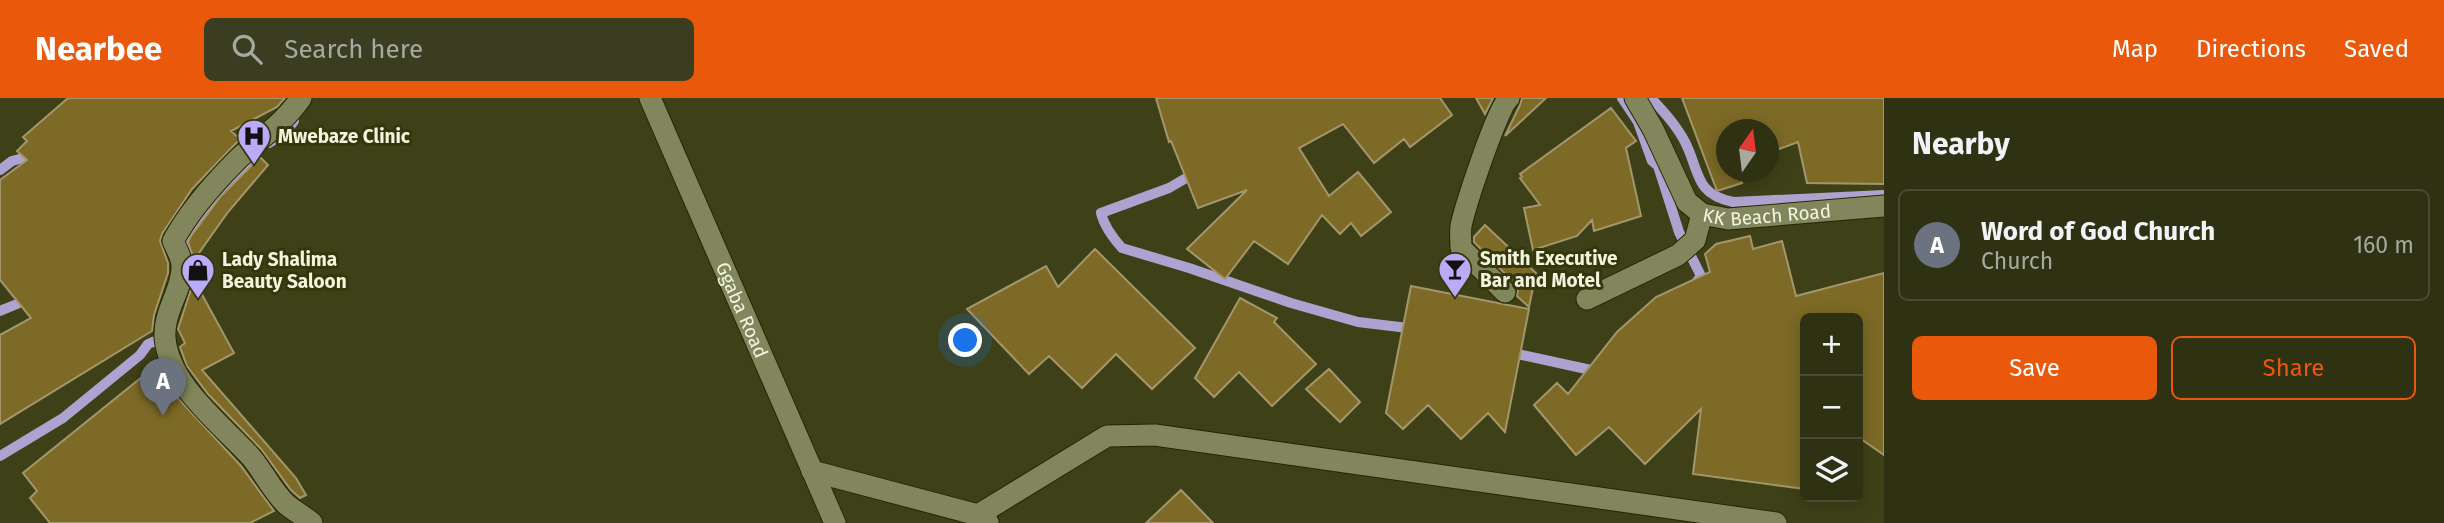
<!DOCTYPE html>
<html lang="en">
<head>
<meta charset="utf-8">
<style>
	:root { --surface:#2e3112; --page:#3a3d20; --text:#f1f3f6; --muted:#a7a99f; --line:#494c32; --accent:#ea580c }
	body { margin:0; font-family:"Fira Sans",sans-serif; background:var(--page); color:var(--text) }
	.controls { position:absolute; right:21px; bottom:21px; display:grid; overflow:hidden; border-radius:10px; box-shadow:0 4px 18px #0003 }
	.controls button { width:63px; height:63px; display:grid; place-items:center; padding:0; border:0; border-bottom:2px solid var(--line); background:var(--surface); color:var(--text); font:35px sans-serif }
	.compass { position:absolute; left:1716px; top:21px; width:63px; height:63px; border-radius:50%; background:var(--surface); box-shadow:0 4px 18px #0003; rotate:14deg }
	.you { position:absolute; left:966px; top:243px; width:24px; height:24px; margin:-18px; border:5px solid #fff; border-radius:50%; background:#1a73e8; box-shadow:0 0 0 10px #1a73e833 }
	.badge { display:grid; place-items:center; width:46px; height:46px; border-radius:50%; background:var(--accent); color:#fff; font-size:23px; font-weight:700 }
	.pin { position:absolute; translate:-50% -58px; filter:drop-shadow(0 2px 4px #0008) }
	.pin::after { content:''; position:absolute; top:37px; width:24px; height:21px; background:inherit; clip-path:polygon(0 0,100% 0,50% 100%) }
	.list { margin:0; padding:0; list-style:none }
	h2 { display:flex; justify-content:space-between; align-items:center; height:91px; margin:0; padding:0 28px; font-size:30px }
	h2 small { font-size:23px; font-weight:400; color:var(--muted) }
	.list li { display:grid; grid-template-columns:46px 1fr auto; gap:21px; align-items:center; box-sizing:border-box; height:112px; margin:0 14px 14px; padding:0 14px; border:2px solid var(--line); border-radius:10px }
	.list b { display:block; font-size:26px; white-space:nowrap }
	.list p { margin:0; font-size:23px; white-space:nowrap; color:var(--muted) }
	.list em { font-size:23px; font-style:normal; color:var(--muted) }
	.actions { display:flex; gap:14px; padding:21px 28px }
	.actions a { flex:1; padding:16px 0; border:2px solid var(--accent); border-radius:10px; text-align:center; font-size:24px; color:var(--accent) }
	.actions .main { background:var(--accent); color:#fff }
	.icon { flex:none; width:38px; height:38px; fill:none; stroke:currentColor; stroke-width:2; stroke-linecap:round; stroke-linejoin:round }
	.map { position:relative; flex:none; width:1884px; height:425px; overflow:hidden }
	header { display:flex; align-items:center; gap:42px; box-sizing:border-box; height:98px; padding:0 35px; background:var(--accent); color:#fff }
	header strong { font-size:33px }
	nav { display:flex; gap:38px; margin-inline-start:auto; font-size:24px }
	.search { width:490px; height:63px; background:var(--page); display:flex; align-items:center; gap:18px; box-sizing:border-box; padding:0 24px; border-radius:10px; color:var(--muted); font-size:26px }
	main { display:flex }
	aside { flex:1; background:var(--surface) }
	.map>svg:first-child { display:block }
</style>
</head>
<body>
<header>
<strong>Nearbee</strong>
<div class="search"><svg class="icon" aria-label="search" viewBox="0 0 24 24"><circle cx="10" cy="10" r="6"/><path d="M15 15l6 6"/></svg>Search here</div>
<nav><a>Map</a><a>Directions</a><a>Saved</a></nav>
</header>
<main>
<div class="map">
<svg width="1884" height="425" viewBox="0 0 1884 425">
	<rect width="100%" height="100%" fill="#3e4118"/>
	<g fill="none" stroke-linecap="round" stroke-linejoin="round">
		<path stroke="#ada3d0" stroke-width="10" d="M1622,0l16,24 14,39 6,5 21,66 22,44 -4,5 3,5
			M1651,0c12,13 26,28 34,44 15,29 9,52 48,60l151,-7
			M269,45l16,-10 9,-12
			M0,72l12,-9 22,-6
			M1193,76l-24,14 -68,25c3,13 12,25 21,35l67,20 102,35 67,19 58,7
			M189,162c-10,-27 41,-79 59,-97
			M0,213l17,-7 12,-9
			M1508,254l92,20
			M0,358l63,-38 77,-63 8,-11 7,-3 8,8"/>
	</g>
	<path fill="#7d6a27" stroke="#a4966c" stroke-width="2" d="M68,0h217l-8,9 -46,24 9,8 -48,50 -30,45 -2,7 8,22v10l-14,42 -2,16 -152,93v-89l31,-17 -31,-38v-100l27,-20 -10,-9 10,-10 -4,-4z
		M1156,0h284l12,17 -42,32 -6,-8 -30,24 -31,-39 -44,24 30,48 29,-24 33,40 -30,24 -10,-13 -11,11 -18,-19 -34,49 -34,-23 -29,38 -38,-30 60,-59 -49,18 -27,-67 -2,1z
		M1476,0h17l-8,16z
		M1522,0h24l-41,38 15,-31z
		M1682,0h202v86l-77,-1 -9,-41 -30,11v-23h-42v42h12l4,11 -25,8z
		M1611,10l25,33 -10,7 15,68 -47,15 -2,-11 -15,16 -44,14 -9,-42 16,-3 -20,-27 2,-1 -2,-3z
		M260,59l8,8 -40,47 -34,48 -6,-18 3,-6 30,-40z
		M1485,127l51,48 -7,34 -12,-11 1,-7 -4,-6 -40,-41v-5z
		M1750,138l3,13 29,-8 14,55 88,-23v182l-26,-18v-119h-53v171l-112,-15 8,-65 -56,55 -36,-37 -33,28 -42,-50 23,-22 11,11 49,-62 39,-35 54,-25 -5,-18 11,-10z
		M1095,151l100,99 -43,41 -36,-35 -34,34 -33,-32 -20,18 -62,-65 79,-43 12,21z
		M194,182l40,73 -32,17 94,108 10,17 -6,3 -9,-8 -30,-41 -53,-55 -21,-28 -7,-19 5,-4 -7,-14z
		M1411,188l118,23 -24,123 -17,-19 -27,26 -33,-34 -25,24 -17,-16z
		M1240,200l37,20 -3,4 42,42 -44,42 -33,-34 -25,25 -19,-19z
		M158,266l18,32 65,70 33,45 -24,12h-200l-20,-25 7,-7 -14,-18z
		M1329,271l31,33 -20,20 -34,-33z
		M1181,392l32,33h-67z"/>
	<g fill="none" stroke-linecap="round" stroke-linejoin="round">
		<defs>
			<g id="minor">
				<path d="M301,0c-18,26 -41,40 -63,61 -25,25 -48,51 -65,82 3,7 9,17 9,25 1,24 -19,45 -17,72 4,47 56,86 86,119 12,14 21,34 35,47 8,7 18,12 26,19"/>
				<path id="s1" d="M650,0l185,425"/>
				<path id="s2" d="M1635,0l18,31 34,73 15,12 26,5 156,-13"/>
				<path d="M1505,194l-44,-44c0,-7 -1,-15 0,-22 4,-19 36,-118 48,-128"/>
				<path d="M1587,201l91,-44 17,-15 7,-26"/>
				<path d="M812,373l166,44 10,7"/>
				<path d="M978,417l129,-79 48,-1 621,88"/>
			</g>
		</defs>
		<use href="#minor" stroke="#252700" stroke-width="23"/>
		<use href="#minor" stroke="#82865c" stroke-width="21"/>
	</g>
	<defs>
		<symbol id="hospital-pin" viewBox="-11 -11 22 30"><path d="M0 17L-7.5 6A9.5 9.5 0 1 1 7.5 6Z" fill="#baaaf7" stroke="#34370c"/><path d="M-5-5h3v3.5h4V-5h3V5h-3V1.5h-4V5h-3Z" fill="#111"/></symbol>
		<symbol id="bar-pin" viewBox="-11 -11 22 30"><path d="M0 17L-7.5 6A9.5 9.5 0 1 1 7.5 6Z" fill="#baaaf7" stroke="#34370c"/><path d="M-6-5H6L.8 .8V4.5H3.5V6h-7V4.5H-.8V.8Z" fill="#111"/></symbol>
		<symbol id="shop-pin" viewBox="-11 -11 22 30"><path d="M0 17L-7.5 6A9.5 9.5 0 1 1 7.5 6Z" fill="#baaaf7" stroke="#34370c"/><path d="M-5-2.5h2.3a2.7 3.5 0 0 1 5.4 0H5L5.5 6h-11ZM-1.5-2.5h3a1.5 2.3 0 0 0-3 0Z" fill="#111"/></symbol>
	</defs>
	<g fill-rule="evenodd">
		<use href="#hospital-pin" x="235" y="19" width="38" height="52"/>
		<use href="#bar-pin" x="1436" y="152" width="38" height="52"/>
		<use href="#shop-pin" x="179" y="153" width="38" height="52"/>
	</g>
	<g text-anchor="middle" stroke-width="6" stroke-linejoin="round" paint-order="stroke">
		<g font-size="19" font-weight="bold" fill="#f2f5de" stroke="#34370c" text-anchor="start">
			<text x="278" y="45">Mwebaze Clinic</text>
			<text x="1480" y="167">Smith Executive<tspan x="1480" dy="22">Bar and Motel</tspan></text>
			<text x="222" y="168">Lady Shalima<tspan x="222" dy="22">Beauty Saloon</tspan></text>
		</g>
		<g font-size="19" fill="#f2f5de" stroke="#34370c">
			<text dy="7" stroke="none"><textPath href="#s2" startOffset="201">KK Beach Road</textPath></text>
			<text dy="7" stroke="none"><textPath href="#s1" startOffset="231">Ggaba Road</textPath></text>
		</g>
	</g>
</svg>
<div class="controls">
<button>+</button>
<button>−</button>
<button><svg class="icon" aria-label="layers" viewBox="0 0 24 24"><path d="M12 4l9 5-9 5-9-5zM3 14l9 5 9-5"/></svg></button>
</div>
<svg class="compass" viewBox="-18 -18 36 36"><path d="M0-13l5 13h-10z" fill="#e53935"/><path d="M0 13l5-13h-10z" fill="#a7a99f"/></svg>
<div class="you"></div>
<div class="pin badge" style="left:163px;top:318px;background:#6b7280">A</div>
</div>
<aside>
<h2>Nearby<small></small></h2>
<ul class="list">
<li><span class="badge" style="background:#6b7280">A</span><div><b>Word of God Church</b><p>Church</p></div><em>160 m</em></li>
</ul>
<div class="actions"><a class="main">Save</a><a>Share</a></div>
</aside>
</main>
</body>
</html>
